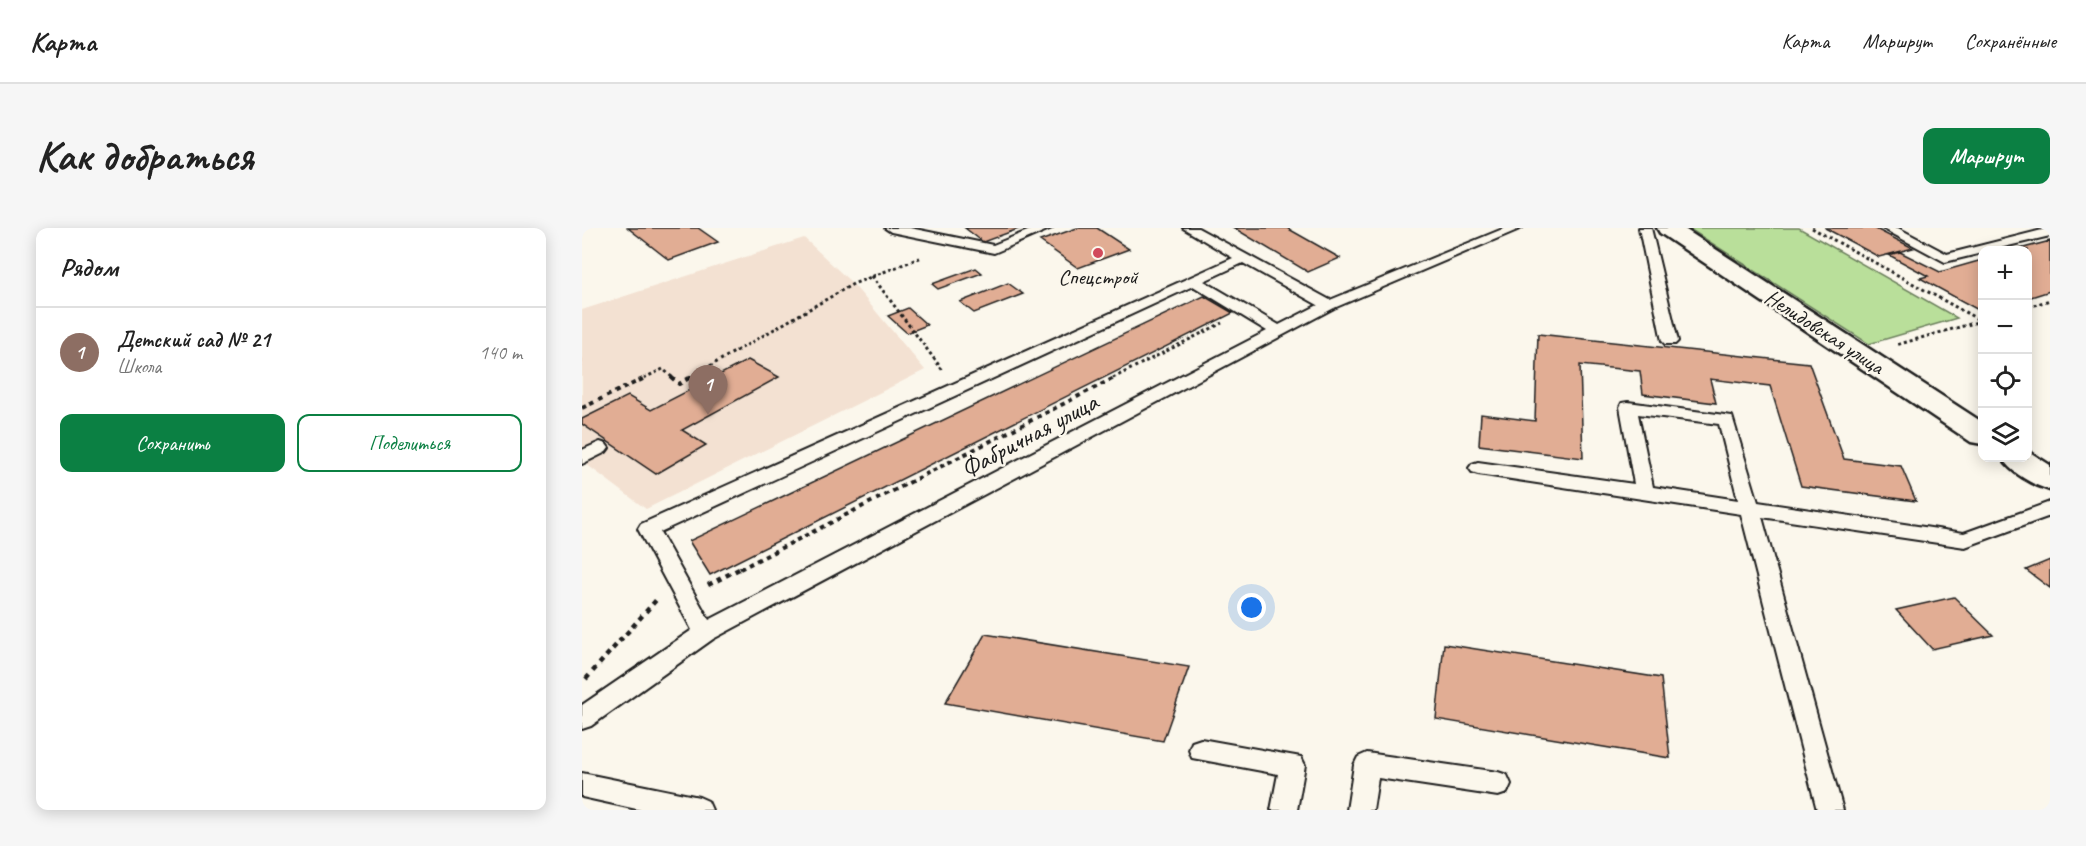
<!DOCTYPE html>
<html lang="ru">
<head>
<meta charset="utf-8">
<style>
	:root { --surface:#fff; --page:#f6f6f6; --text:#222; --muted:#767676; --line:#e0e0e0; --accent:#0b8043 }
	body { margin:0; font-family:Caveat,sans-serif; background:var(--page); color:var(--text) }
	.controls { position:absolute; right:18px; top:18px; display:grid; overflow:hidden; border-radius:12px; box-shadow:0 3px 15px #0003 }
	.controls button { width:54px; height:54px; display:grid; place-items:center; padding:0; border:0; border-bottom:2px solid var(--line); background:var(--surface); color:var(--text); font:30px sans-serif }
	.you { position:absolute; left:670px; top:380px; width:21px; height:21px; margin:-15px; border:4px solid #fff; border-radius:50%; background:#1a73e8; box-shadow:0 0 0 9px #1a73e833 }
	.badge { display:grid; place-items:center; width:39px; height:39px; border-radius:50%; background:var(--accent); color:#fff; font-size:20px; font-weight:700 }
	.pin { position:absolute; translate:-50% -50px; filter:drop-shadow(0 2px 3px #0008) }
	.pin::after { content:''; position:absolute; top:32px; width:21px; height:18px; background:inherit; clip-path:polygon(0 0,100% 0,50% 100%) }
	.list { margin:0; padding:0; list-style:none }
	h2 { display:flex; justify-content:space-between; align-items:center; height:78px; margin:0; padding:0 24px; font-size:26px }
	h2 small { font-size:20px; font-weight:400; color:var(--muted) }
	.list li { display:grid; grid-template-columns:39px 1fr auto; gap:18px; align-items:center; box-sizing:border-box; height:90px; padding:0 24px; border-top:2px solid var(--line) }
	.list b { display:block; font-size:22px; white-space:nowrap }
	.list p { margin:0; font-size:20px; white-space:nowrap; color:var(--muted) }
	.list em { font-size:20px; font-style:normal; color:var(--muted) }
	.actions { display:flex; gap:12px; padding:18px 24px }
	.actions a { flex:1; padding:14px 0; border:2px solid var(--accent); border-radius:12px; text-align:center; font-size:21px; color:var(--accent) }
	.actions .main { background:var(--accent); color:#fff }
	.icon { flex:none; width:33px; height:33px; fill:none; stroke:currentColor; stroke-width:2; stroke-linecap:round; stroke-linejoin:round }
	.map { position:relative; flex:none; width:1468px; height:582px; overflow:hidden; border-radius:12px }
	header { display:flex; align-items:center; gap:36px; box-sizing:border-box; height:84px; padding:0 30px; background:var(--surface); border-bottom:2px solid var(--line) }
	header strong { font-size:28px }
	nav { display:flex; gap:33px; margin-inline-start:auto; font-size:21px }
	.intro { display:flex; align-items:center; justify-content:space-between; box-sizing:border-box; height:144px; padding:0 36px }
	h1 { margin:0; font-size:42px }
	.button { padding:15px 27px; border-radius:12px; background:var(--accent); color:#fff; font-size:21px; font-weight:700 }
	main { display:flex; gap:36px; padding:0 36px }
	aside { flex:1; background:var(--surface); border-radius:12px; box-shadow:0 3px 15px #0003 }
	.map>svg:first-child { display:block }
</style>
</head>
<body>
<header>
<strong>Карта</strong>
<nav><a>Карта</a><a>Маршрут</a><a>Сохранённые</a></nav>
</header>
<div class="intro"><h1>Как добраться</h1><a class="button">Маршрут</a></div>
<main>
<aside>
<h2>Рядом<small></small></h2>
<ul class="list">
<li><span class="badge" style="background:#8d6e63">1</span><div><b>Детский сад № 21</b><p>Школа</p></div><em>140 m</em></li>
</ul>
<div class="actions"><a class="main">Сохранить</a><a>Поделиться</a></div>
</aside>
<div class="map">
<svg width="1468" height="582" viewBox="0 0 1468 582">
	<rect width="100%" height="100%" fill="#fbf7ec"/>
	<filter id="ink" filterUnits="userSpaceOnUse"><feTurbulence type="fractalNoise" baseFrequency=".0167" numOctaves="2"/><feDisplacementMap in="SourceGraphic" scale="12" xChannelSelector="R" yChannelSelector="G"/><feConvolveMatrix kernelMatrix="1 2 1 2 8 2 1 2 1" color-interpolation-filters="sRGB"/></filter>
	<g filter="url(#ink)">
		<path fill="#f3e1d2" d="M222,10l49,46 72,86 -279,139 -64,-48v-151z"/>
		<path fill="#b9df9a" stroke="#6a7e5b" stroke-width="1.5" d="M1106,0h111l158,90 -88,26z"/>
		<path fill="#e1ad94" stroke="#1c1c1c" stroke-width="1.5" d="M46,0h70l20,14 -49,18z
			M383,0h56l-38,14z
			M495,0h20l32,21 -51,19 -38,-27z
			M652,0h53l53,30 -32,14z
			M1243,0h49l39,20 -34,9z
			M1468,13v50l-22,7v-48h-12z
			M1318,24l40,20 42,-12v52l-62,-34 8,-2 -39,-21z
			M394,40l6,5 -44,16 -6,-5z
			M426,55l15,11 -49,19 -14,-11z
			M622,68l29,17 -523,262 -21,-34z
			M326,80l19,17 -20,8 -19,-17z
			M956,106l271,29 35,96 57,7 15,35 -115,-15 -31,-100 -60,-7 6,24 -73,-9 -3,-23 -60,-6 3,93 -104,-13 2,-31 54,7z
			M166,132l31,17 -97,53 24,15 -50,29 -74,-50v-5l46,-23 23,14z
			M1468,332v28l-24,-18z
			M1372,369l39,38 -61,14 -36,-39z
			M403,406l204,33 -26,74 -218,-38z
			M862,416l217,34 9,80 -234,-39z"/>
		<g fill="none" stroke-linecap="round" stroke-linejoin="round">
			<defs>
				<path id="service" d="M303,0h25l83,17 42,-17h17l-58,25 -103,-21z
					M601,0h15l132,72 175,-72h17l-188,80 -621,331 -122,87 -9,3v-24l110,-75 -54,-101 3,-5 592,-266zM661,35l75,42 -39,20 -75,-44zM611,58l74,45 -558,289 -49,-88z
					M1057,0h12l27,113 -3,3h-10l-3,-3z
					M1300,0h16l49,26 103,-26v8l-59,14h-9v3l-37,9z
					M1046,174l104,14 26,86 206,31 86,-31v14l-85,31 -203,-30 81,293h-26l-76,-296 -263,-40 -6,-2 -3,-4 3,-4 6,-2 156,22 -14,-77 2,-4zM1056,186l81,10 19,76 -85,-13z
					M18,214l6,2 3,4 -3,4 -24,12v-14z
					M619,511l100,18 4,8 -8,45h-26l7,-36 -86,-16 -3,-8 3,-8z
					M785,525l131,19 9,3 4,9 -4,9 -9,3 -120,-18 -5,32h-26l7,-45 4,-8z
					M0,545l117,24 9,4 4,9h-71l-59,-13z"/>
				<path id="tertiary" d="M1075,0h26l299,194v22l-11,-2 -311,-209z
					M1446,223l22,14v25c-17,-5 -39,-17 -48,-32h26z"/>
			</defs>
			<use href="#service" stroke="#1c1c1c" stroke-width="4"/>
			<use href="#tertiary" stroke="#1c1c1c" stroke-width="5"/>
			<path stroke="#1c1c1c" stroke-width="3" stroke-dasharray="3 3" stroke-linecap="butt" d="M1230,0l169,93 -85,24
				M290,48l72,96
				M1446,79l22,-7
				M62,150l19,-9 10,9
				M107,150l164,-94 69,-27
				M531,150l109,-55"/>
			<path stroke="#1c1c1c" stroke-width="4" stroke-dasharray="4.5 4.5" stroke-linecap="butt" d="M89,149l8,7 12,-7
				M0,180l65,-31
				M158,341l376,-192"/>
			<path stroke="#1c1c1c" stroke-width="4.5" stroke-dasharray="5 5" stroke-linecap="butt" d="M126,357l35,-18
				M4,451l71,-80"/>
			<use href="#service" fill="#fbf7ec" fill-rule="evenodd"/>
			<use href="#tertiary" fill="#fbf7ec" fill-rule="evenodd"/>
		</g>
	</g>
	<circle fill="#d1495b" stroke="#fbf7ec" stroke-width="2" cx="516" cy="25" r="6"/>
	<g text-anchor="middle" stroke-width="5" stroke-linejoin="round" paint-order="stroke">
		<g font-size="22" fill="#1c1c1c" stroke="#fbf7ec">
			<text x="516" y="56">Спецстрой</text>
		</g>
		<g font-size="22" fill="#1c1c1c" stroke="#fbf7ec">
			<text transform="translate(1243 103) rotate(33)" y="8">Нелидовская улица</text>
		</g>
		<g font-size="26" fill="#1c1c1c" stroke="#fbf7ec">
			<text transform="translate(447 207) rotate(-28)" y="9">Фабричная улица</text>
		</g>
	</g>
</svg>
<div class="controls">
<button>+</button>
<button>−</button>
<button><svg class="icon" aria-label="locate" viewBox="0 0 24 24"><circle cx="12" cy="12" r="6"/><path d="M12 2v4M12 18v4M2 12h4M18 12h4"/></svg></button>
<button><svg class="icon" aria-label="layers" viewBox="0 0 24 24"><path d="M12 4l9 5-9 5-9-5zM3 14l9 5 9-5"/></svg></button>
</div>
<div class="you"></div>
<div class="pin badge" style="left:126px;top:187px;background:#8d6e63">1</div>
</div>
</main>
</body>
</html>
